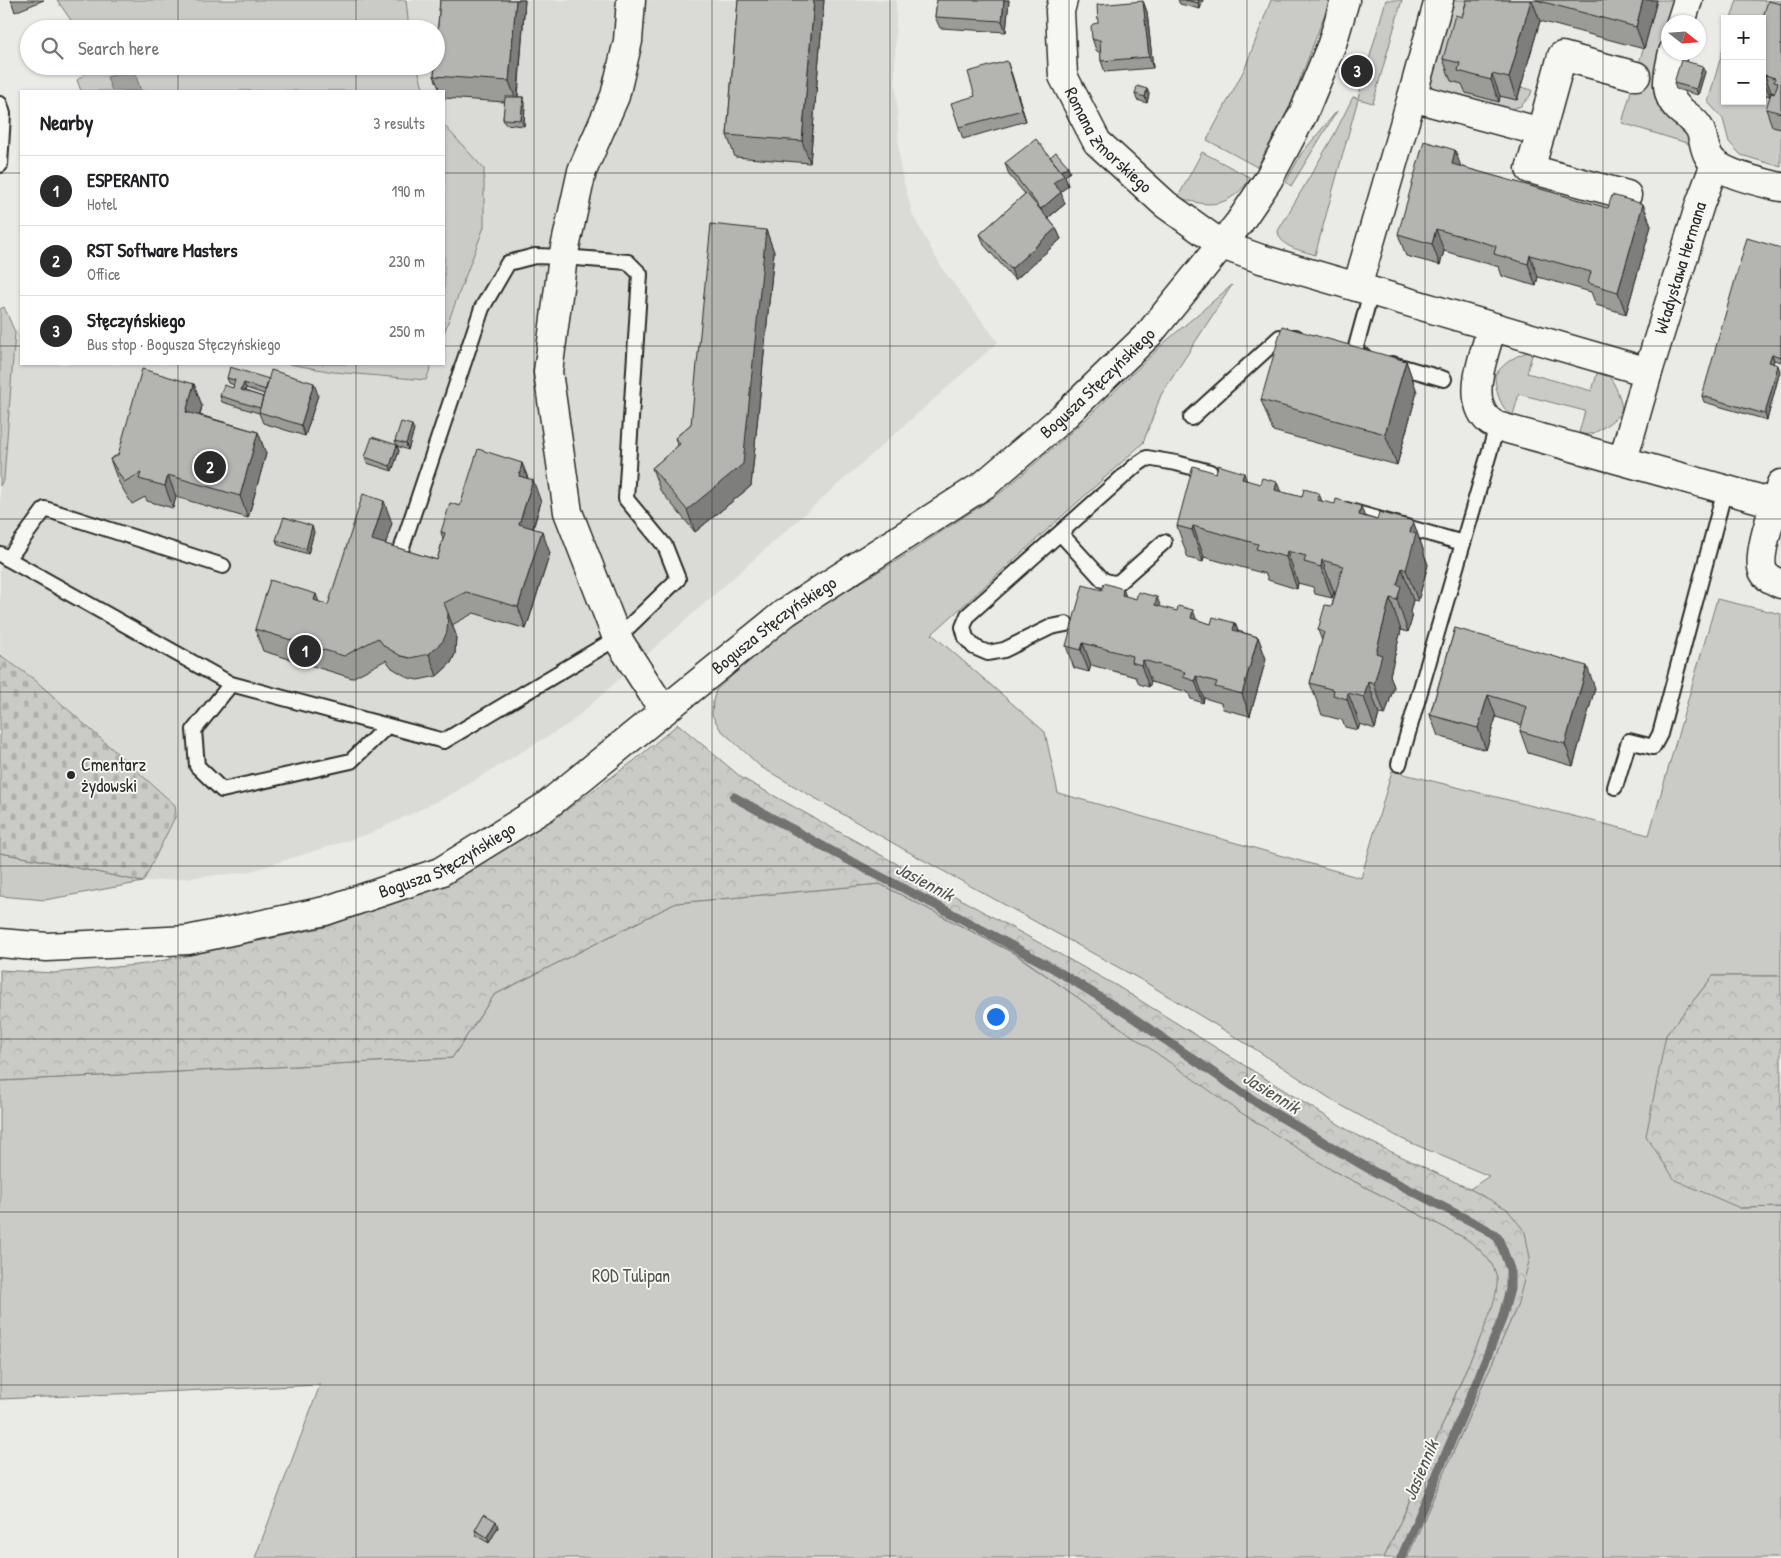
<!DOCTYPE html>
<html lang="en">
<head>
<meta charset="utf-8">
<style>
	:root { --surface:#fff; --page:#f6f6f6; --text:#202124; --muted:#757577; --line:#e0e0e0; --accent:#2b2b2b }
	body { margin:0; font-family:"Patrick Hand",sans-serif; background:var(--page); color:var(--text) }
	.controls { position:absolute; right:15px; top:15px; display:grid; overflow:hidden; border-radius:0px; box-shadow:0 1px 4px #0004 }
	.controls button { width:45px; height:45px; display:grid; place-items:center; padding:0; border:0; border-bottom:1px solid var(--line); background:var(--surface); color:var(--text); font:25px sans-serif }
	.compass { position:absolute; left:1661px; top:15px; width:45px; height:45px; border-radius:50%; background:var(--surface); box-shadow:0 1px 4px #0004; rotate:107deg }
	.you { position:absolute; left:995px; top:1016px; width:18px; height:18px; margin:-12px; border:4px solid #fff; border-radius:50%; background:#1a73e8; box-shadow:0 0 0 8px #1a73e833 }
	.badge { display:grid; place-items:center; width:32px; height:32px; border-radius:50%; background:var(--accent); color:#fff; font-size:16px; font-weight:700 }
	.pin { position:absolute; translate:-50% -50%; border:2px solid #fff; box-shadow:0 1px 5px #0006 }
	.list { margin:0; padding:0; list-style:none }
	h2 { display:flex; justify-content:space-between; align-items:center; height:65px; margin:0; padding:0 20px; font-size:21px }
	h2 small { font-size:16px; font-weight:400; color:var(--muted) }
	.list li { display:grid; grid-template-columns:32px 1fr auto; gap:15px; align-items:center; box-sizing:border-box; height:70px; padding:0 20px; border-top:1px solid var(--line) }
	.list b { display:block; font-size:19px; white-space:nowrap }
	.list p { margin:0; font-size:16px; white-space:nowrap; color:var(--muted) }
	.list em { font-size:16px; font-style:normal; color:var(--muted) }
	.icon { flex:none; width:28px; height:28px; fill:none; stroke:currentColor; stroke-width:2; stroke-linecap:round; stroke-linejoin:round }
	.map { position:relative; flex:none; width:1781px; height:1558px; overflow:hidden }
	.search { position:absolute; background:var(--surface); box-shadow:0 1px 4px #0004; left:20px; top:20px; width:425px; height:55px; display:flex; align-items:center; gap:12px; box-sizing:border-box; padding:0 18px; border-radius:28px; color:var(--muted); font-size:19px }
	.panel { position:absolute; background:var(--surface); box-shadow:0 1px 4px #0004; left:20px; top:90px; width:425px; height:275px; border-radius:0px }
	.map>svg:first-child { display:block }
</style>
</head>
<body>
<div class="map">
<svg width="1781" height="1558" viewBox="0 0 1781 1558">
	<defs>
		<pattern id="forest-crowns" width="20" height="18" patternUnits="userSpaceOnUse" patternTransform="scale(1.25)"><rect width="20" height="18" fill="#cacac7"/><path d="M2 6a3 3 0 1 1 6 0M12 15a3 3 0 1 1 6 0" fill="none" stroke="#aeaeab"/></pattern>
		<pattern id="cemetery-stones" width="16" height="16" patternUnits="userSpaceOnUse" patternTransform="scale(1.25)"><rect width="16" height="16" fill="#cacac7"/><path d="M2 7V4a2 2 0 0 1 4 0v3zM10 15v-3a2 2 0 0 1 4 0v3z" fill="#aeaeab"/></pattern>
	</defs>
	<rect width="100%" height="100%" fill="#eaeae6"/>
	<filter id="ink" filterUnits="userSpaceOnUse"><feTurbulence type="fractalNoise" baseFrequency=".02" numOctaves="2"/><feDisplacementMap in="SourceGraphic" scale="10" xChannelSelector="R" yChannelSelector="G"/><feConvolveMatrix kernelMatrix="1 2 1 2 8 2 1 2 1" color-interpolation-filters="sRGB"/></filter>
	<g filter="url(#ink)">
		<path fill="#dadad6" d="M406,0h490l-1,72 5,96 13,48 30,54 55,72 -428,381 -120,72 -79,38 -123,39 -105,10 33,-67 -1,-10 -140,-125 -35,-25v-169l4,-8 11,-146 6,-1v33h268l45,8 92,8 6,-16h12v-31l18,-47 22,-117 -40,-44v-34h-20l-7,-25h19v-37h-27z"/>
		<path fill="#cacac7" stroke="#7a7a79" d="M57,0h349l3,29h-332z
			M1271,0h59l-39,104 -34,63 -50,-27 38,-72z
			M1386,0h16l-29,103 -15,-4 -43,156c-14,-5 -35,-7 -37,-24l56,-96 19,-38 5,1z
			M1451,0h22l-5,85 30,17 2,-6 17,4 4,-13 11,3 -2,6 -9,10 -22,7 -54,-16 -13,-10 -2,-12z
			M1657,0h21l-10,22v13l-13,52 1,12 9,17 21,16 4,6v6l-68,-21z
			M1737,0l44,1v19l-19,16v-17h-31z
			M1725,42v59h37v-7l7,2 2,-4 10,3v72l-40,-12 -12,-13 -6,-23 -15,-17z
			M95,66h322l7,25h-343l-4,-11z
			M1337,111l-46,75 -5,-4 15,-28z
			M444,125l40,44v58l-40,106z
			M1202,152l49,26c-22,29 -40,31 -73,19z
			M1232,285l-71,110 -18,48 -211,191 113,98 13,61 303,85 31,-107 257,64 68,-236 64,15v362h-68l-47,59 74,173 41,-1v351h-374l110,-252 -10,-96 -37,-21 19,-13 -87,-37 -65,-36 -82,-54 -110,-67 -240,-132 -144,-83 -41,-38 -8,-14 1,-14 3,-11 59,-52 50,-34 81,-49 97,-64 82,-71 79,-77z
			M4,307l11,25 -11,146 -4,8v-177z
			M1533,351l-6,22 65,18 6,-21c2,1 5,1 7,2 7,4 19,31 16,39 -2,6 -24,22 -30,23 -4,1 -8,0 -12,-1l6,-22 -66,-17 -6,21c-13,-5 -18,-27 -18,-40 10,-13 22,-21 38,-24z
			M289,364h143l-6,16 -92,-8z
			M0,853l45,8 98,21 -98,18 -45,-4z
			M880,884l135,70 136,94 181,122 133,68c14,10 34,27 33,47 -2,23 -21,60 -31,82 -27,64 -54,128 -83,191h-1129l65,-173 -320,14v-318l452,-23 42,-63 182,-92z"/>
		<path fill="url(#forest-crowns)" stroke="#7a7a79" d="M678,724l64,54 375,208 239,149 114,54 37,20 18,23 5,26 -13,48 -110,252h-23c29,-63 56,-127 83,-191 10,-22 28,-58 30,-82 2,-20 -18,-37 -32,-47l-133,-68 -92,-58 -224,-158 -136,-70 -204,19 -182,92 -42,63 -452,23v-111l54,3 92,-9 176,-36 87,-30 64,-29 85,-53 77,-56z
			M1713,976h68v231l-41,1 -65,-28 -29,-44 20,-101z"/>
		<path fill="url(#cemetery-stones)" stroke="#7a7a79" d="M0,655l35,25 140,125 1,10 -33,67 -98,-21 -45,-8z"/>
		<path fill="#a1a19e" stroke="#727270" d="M134,70l7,21h-29l-5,-14z"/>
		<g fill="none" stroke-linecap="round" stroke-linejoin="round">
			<path stroke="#727270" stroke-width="9" d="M734,797l103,57 110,57 104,56 81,50 130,89 109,64 115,59 12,9 5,12 7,19v20l-8,30 -25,62 -76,177"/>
			<defs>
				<path id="service" d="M0,104l3,10 -3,51
					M1364,356l-10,-2 17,-62
					M1392,364l52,15
					M1191,418l89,-81h16
					M1346,510l117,33
					M1060,533l43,47 9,3 7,-1 45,-40
					M0,554l8,5 37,-50 178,57
					M8,559l223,125 213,57 173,-103 61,-59 -13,-33 -39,-47 14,-225 -12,-12 -65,-5 -28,-1 -27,7 -26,45 -82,245
					M1066,624l-15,3 -47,23 -16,3 -14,-6 -8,-9 -3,-11 5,-12 167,-149 12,-8 29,5 34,9
					M231,684l-37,46 3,36 25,24 129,-29 36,-35
					M1399,764l98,-338
					M1615,787l14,-46 24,6 7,-13 65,-245"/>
				<g id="minor">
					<path d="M631,0l-3,41 -13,55 -33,75 -19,86 -15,115 20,140 49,126 47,73"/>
					<path id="s1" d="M1063,0l-3,11 3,65 34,66 68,62 57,41 39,14 387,113 -25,88"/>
					<path d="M1439,0l-27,97 129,35 21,-76 74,20"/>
					<path d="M1681,22l7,-22"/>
					<path d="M1673,52c-4,19 -11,40 5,56 6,6 14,10 20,18 6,8 5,20 10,29 9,19 53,27 73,32"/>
					<path d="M1541,132l-11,37 97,26"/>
					<path d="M1357,287l55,-190"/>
					<path d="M1492,327c-7,25 -26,70 -5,92 3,3 7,5 10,7l284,79"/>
					<path id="s2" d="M1648,372l52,-168 15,-40"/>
					<path d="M1781,484c-5,19 -25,70 -18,87 3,7 11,10 18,13"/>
				</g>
				<g id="tertiary">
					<path id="s3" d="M0,943l47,4 141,-7 137,-29 115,-39 105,-65 241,-195 199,-128 77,-66 87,-84 90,-111 29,-43 35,-66 29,-70 13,-44"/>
				</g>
			</defs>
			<use href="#service" stroke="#2b2b2b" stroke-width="18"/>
			<use href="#minor" stroke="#2b2b2b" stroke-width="31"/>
			<use href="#tertiary" stroke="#2b2b2b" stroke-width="31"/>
			<use href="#service" stroke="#f6f6f2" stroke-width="14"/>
			<use href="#minor" stroke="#f6f6f2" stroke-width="28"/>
			<use href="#tertiary" stroke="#f6f6f2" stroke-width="28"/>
		</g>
		<path fill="#9b9b98" stroke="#2b2b2b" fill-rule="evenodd" d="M11,0h33l-29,12z
			M440,0h85l-7,97h5l2,6 -1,23 -19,-2 -2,-5 2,-17 -61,-4v-7h-4l-6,-15z
			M738,0h86l-14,163 -75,-6 -8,-22z
			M937,0h72l-3,32 -66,-4 -5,-11z
			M1178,0h25l-3,9 -20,-5z
			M1465,0h192l-13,49 -104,-28 -23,79 -17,-4 -1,6 -33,-9 -4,-9 -11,-3 -8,-22 19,-42 4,-15z
			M1143,1l4,11 6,56 -48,4 -4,-11v-9h-3l-2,-2 -4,-12z
			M1781,4v124l-9,-2 -6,-17 9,-16 -4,-1 -1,4 -8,-2v-74z
			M1011,72l15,49 -63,18 -4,-12 16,-31z
			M1705,72l-7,23 -22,-6 -2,-6z
			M1147,89l2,5 -2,9 -10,-3 -2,-6z
			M1050,157l20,15 -5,4 3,10 -8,6 5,12 -17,14 8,10 5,11 -46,41 -31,-35 -4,-11 45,-40 -16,-19 -4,-12z
			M1462,167l146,41 35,-4 8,22 -25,88 -30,-9 -5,-13 -53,-15 -2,9 -34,-10 -3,-9 -55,-16 -4,14 -34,-9 -8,-22z
			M766,230l8,22 -23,234 -56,46 -35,-42 -8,-22 26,-22 -3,-8 16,-14z
			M1781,248v114l-7,-2 -1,3 7,8 -13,49 -63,-18 -2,-6z
			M1406,361l11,31 -20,73 -124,-34 -12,-31z
			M227,378l91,17 -13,41 -42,-13 -4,-10 -37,-11 -2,-6 13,-8 1,-3 -5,-2zM246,388l18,6 -1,3 -18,-6z
			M194,384l8,22 -2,9 58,17 8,22 -18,64 -72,-21 -3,11 -26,-7 -2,-4 -13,7 -14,-23 -8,-22 8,-4z
			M414,430l-6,20 -11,-4 2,5 -7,20 -25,-8 -2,-6 32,-12 -2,-4z
			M522,463l6,15 13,24 -8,27 17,24 -24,76 -52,-16 -22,12 4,10 -1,19 -4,9 -14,13 -19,4 -9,-2 -17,-10 -6,-8 -34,18 -89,-27 -8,-22 63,-27 10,3 64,-82 -7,21 52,16 6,-21 -2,-7 19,-26z
			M1247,481l34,11 21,5 19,4 43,15 13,4 36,1 11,31v2l4,11 -10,36 -5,-1 -3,12 2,6 -4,14 -7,-2 -11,45 4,12 -9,28 -6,-1 -4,15 -15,-5 -2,6 -13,-3 -3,-7 -20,-5 -12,-32 12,-42 -4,-11 14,-24 3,-14h-1l-2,6 -17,-4 -2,-7 -15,-4 -1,6 -29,-9 -2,-6 -62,-17 -1,5 -15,-4 -11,-32z
			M314,532l-6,22 -30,-9 -2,-5z
			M1123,589l3,8 34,10 37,13 14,4 24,-1 3,8 20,6 8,22 -16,57 -27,-7 -2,-6 -17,-5 -1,5 -12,-4 -3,-7 -37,-10 -2,5 -10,-3 -3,-7 -45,-12 -2,7 -15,-4 -8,-22 36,-56z
			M1455,628l140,60 -22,78 -45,-13 -8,-22 2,-6 -26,-8 -10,33 -48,-14 -8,-21z
			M498,1527l-9,16 -12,-7 -2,-6z"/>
		<path fill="#7e7e7c" stroke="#2b2b2b" d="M516,0h9l-8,103 -8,-22z
			M814,0h10l-14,163 -8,-22z
			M1004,0h5l-3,32 -4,-11z
			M1199,0h4l-3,9 -2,-6z
			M1531,0h1l8,21 -23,79 -8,-22z
			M1643,0h14l-13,49 -8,-22z
			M1143,1l4,11 6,56 -4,-11z
			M1007,61l4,11 15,49 -4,-11z
			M1703,66l2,6 -7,23 -2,-6z
			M1492,74l8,22 -1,6 -8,-22z
			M1765,75l6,17 -1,4 -7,-17z
			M1147,89l2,5 -2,9 -2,-6z
			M523,97l2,6 -1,23 -3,-6z
			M1455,150l8,22 -11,-8z
			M1068,166l2,6 -5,4 3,10 -10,8 -5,-11 7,-11z
			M1061,192l4,12 -20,16 -4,-11z
			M1643,204l8,22 -25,88 -8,-22z
			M1056,228l5,11 -46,41 -4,-11z
			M1436,229l8,22 -4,14 -8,-21z
			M766,230l8,22 -23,234 -56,46 -8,-22z
			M1530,255l8,22 -2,9 -8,-22z
			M1772,354l2,6 -3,8 -2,-6z
			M1406,361l11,31 -20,73 -12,-31z
			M1778,365l2,6 -13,49 -2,-6z
			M244,383l2,5 -3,8 -2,-6z
			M314,383l4,12 -13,41 -4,-11z
			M194,384l8,22 -8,28 -8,-22z
			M412,425l2,5 -6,20 -2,-6z
			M258,432l8,22 -18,64 -8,-22z
			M397,445l2,6 -7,20 -2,-5z
			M522,463l8,22 -11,-9z
			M1244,473l11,31 -13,-25z
			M168,475l8,22 -3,11 -8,-22z
			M533,480l8,22 -14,44 -8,-22z
			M1277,482l12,32 -14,-24z
			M1319,493l11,32 -13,-25z
			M384,501l8,22 -12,39 -8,-22z
			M1361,506l11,32 -13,-23z
			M1413,521l11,31v2l4,11 -10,36 -12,-31 4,-38z
			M312,526l2,6 -6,22 -2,-5z
			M1193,526l11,31 -1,5 -11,-32z
			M542,531l8,22 -24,76 -8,-22z
			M1287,551l11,32 -1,6 -11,-32z
			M1322,560l12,32 -2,6 -11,-31z
			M1402,568l11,32 -3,12 2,6 -4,14 -11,-32v-15z
			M1123,589l8,22 -9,-16z
			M316,594l8,22 -10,-16z
			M1157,597l8,22 -10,-14z
			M1390,598l11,32 -11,45 4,12 -9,28 -11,-31 2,-31z
			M1193,610l8,22 -10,-14z
			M448,613l8,22 -1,19 -4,9 -14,13 -8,-22z
			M1235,623l8,22 -10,-15z
			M1258,637l8,22 -16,57 -8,-22z
			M1083,643l8,22 -2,7 -8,-22z
			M1143,660l8,22 -2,5 -8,-22z
			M1587,666l8,22 -22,78 -8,-22z
			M1196,676l8,22 -1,5 -8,-22z
			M1368,682l11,32 -4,15 -11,-32z
			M1348,693l12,31 -2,6 -11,-31z
			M1488,695l8,22 -10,33 -8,-22z
			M496,1521l2,6 -9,16 -2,-6z"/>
		<path fill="#b4b4b1" stroke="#2b2b2b" d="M440,0h76l-7,81 -75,-5 1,-10h1v-14z
			M738,0h76l-12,141 -75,-6z
			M937,0h67l-2,21 -67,-4z
			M1185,0h14l-1,3z
			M1467,0h64l-22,78 -17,-4 -1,6 -33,-9 2,-8 -17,-4 12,-44 7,2z
			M1536,0h107l-7,27z
			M1143,1l6,56 -48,4 -1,-21h-6l-2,-2 -1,-12 2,-2 5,-1 -1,-18z
			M1768,1l13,3v109l-15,-4 5,-16 3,1 4,-11 -4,-1 1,-4 -10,-3 -2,4h-1v-59z
			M1681,60l22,6 -7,23 -22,-6z
			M1007,61l15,49 -63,17 -8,-24 24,-7 -7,-24z
			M1137,86l10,3 -2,8 -10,-3z
			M505,97h18l-2,23 -18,-1z
			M1036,139l28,36 -11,8 8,9 -20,17 -36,-46z
			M1424,141l31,9 -3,14 156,44 4,-13 31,9 -25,88 -30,-9 3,-11 -61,-17 -2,9 -34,-10 2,-8 -60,-17 -4,15 -34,-10z
			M1056,152l12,14 -7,5 -11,-14z
			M1026,193l30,35 -45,41 -31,-35z
			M711,224l55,6 -23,234 -56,46 -35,-42 28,-24 -5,-6 16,-14z
			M1747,238l34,10v109l-9,-3 -3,8 9,3 -13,49 -63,-18z
			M1282,326l124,35 -21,73 -124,-34z
			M230,367l39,12 -3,11 -22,-7 -3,7 22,7 -3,11 -40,-12 4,-11 9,3 2,-8 -8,-2z
			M142,369l52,15 -8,28 72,20 -18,64 -72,-21 -3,11 -26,-7 2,-6 -17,9 -14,-23 8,-4z
			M271,370l43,13 -13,42 -42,-13z
			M401,422l11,3 -6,19 -11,-3z
			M372,437l25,8 -7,21 -25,-9z
			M478,449l44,14 -3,13 14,4 -14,44 23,7 -24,76 -52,-15 -22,11 4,10 -1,19 -4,9 -14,13 -19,4 -9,-2 -17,-10 -6,-8 -34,18 -89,-27 15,-49 46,14 -2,6 14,5 35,-111 21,7 -12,39 65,20 8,-27 -4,-1 9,-29 10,3z
			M1218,465l26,8 -2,6 18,5 2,-6 15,4 -2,8 27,7 2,-8 15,4 -2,7 18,4 1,-5 25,7 -2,9 18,5 2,-8 34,9 -3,11 6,2 -10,36 -4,-2 -5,17 4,1 -4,14 -7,-2 -14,55 6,2 -8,29 -6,-2 -4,15 -16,-4 -1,6 -14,-4 1,-5 -24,-7 14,-51 -6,-2 7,-25 7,1 11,-40 -21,-6 -1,7 -17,-5 2,-6 -19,-5 -1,6 -30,-8 2,-5 -65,-18 -1,4 -15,-4 16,-60 23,7z
			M284,517l28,9 -6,23 -30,-9z
			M1104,583l19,6 -1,6 14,4 2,-7 19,5 -2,8 22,6 1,-5 15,4 -2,8 20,6 2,-7 22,6 -2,7 25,7 -16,57 -27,-7 2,-5 -21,-6 -1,5 -12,-4 2,-5 -42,-12 -2,5 -10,-3 1,-6 -49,-13 -2,7 -15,-4 17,-61 19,5z
			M1455,628l132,38 -22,78 -45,-13 7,-24 -39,-12 -10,33 -48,-13z
			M484,1514l12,7 -9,16 -12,-7z"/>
	</g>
	<path fill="none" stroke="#2b2b2b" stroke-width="1" stroke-opacity="0.55" d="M178,0v29M356,0v29M534,0v1558M712,0v1558M890,0v1558M1069,0v1558M1247,0v1558M1425,0v1558M1603,0v1558M178,66v25M356,66v25M0,173h21M444,173h1337M0,346h21M444,346h1337M178,364v1194M356,364v1194M0,519h1781M0,692h1781M0,866h1781M0,1039h1781M0,1212h1781M0,1385h1781"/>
	<circle fill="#2b2b2b" stroke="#f6f6f2" stroke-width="2" cx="71" cy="775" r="5"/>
	<g text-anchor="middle" stroke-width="4" stroke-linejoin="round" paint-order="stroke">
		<g font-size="18" fill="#2b2b2b" stroke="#f6f6f2">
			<text dy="6" stroke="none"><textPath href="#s1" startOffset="156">Romana Zmorskiego</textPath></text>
			<text dy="6" stroke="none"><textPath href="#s2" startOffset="109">Władysława Hermana</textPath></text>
			<text dy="6" stroke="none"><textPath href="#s3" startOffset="1271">Bogusza Stęczyńskiego</textPath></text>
			<text dy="6" stroke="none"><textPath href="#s3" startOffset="866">Bogusza Stęczyńskiego</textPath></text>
			<text dy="6" stroke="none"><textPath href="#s3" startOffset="461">Bogusza Stęczyńskiego</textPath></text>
		</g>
		<g font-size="18" fill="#2b2b2b" stroke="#f6f6f2" text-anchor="start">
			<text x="81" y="771">Cmentarz<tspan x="81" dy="21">żydowski</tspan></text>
		</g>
		<g font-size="18" fill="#535352" stroke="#f6f6f2">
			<text x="631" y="1282">ROD Tulipan</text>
		</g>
		<g font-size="19" font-style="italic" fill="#545453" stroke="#f6f6f2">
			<text transform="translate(925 881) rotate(28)" y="7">Jasiennik</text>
			<text transform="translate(1272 1092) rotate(32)" y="7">Jasiennik</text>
			<text transform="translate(1420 1470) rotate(-67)" y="7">Jasiennik</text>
		</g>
	</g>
</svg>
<div class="controls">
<button>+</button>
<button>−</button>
</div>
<svg class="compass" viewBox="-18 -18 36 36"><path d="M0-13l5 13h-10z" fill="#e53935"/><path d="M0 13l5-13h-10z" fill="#757577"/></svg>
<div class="you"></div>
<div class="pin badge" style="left:305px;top:651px">1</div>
<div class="pin badge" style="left:210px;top:467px">2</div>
<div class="pin badge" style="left:1357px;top:71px">3</div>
<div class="search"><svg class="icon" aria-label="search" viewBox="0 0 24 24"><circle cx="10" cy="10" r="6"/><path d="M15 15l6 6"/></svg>Search here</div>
<section class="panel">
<h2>Nearby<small>3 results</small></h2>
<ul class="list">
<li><span class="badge">1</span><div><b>ESPERANTO</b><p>Hotel</p></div><em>190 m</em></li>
<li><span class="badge">2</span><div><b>RST Software Masters</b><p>Office</p></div><em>230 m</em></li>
<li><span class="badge">3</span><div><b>Stęczyńskiego</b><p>Bus stop · Bogusza Stęczyńskiego</p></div><em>250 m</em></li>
</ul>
</section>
</div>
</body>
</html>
